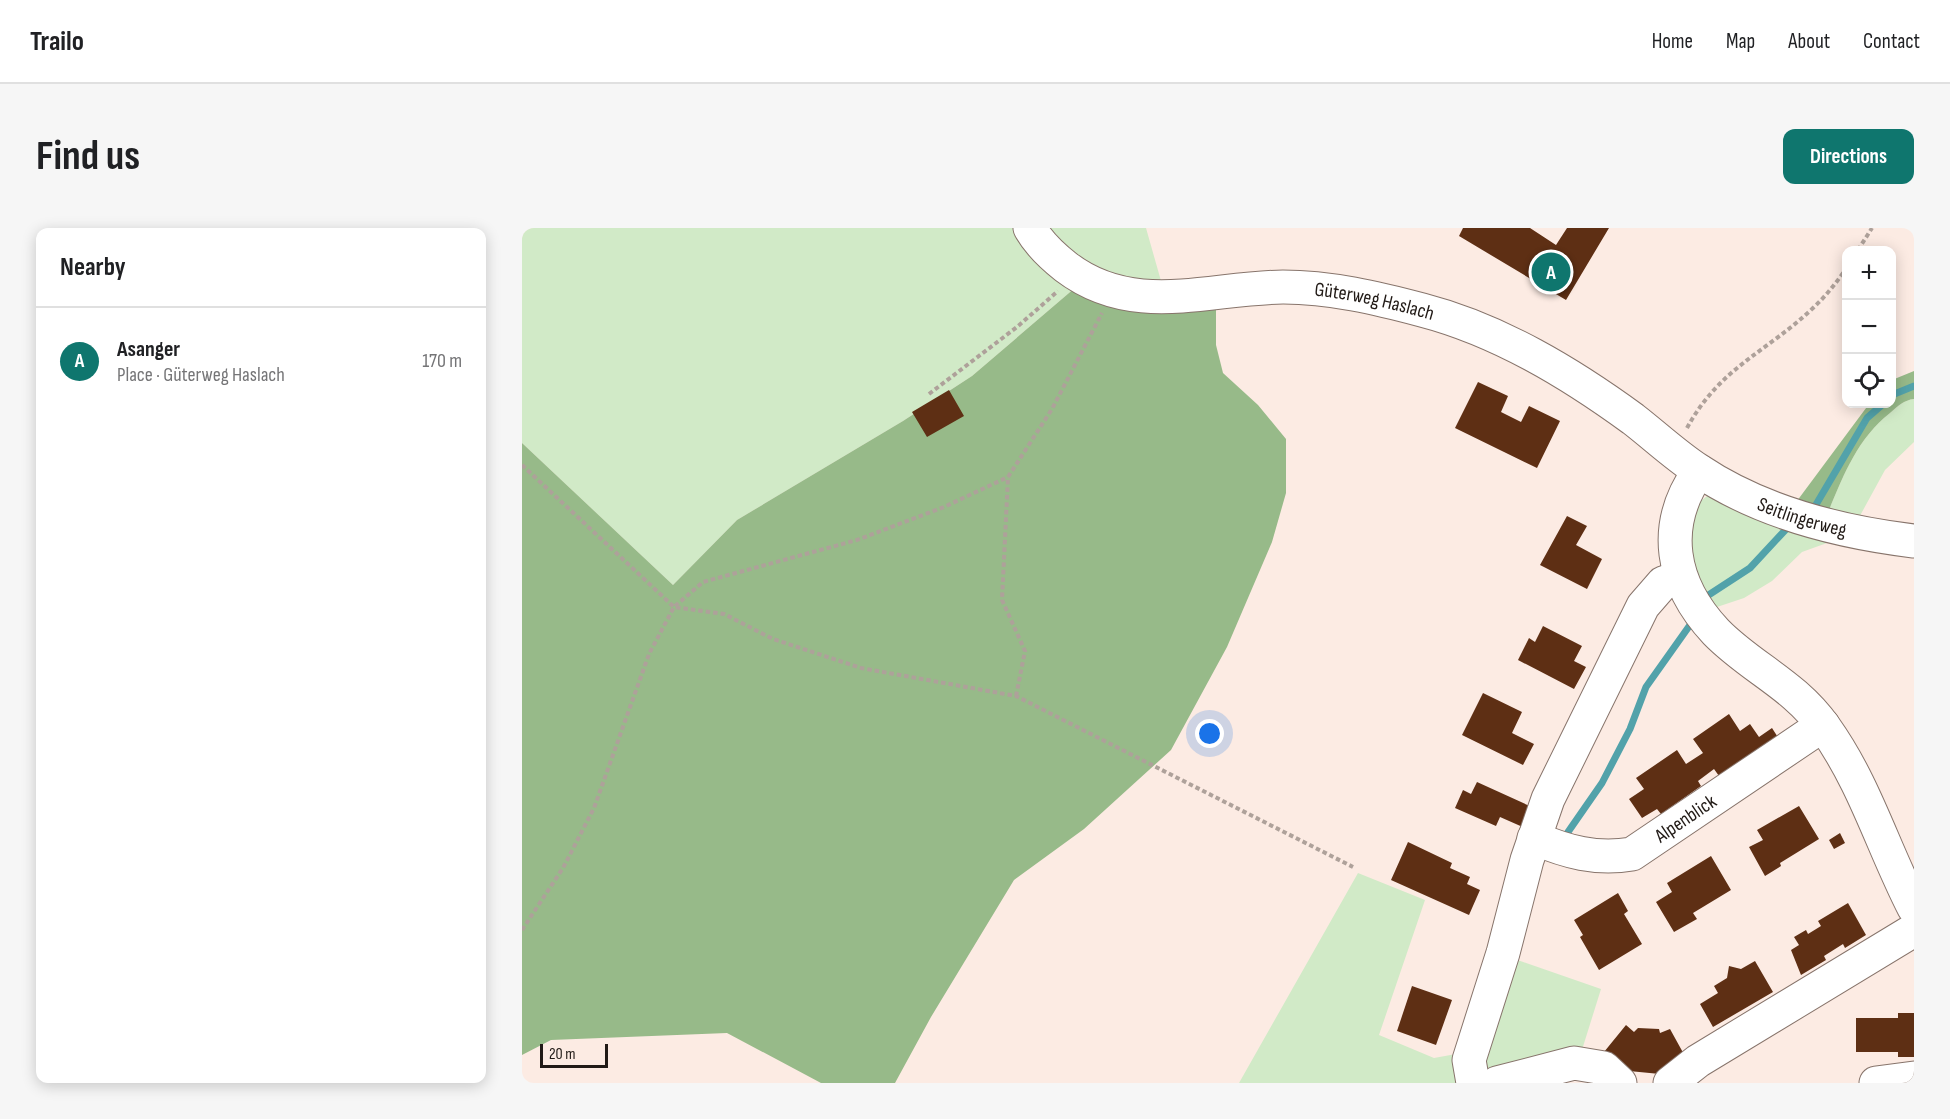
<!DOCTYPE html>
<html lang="en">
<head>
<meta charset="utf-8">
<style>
	:root { --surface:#fff; --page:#f6f6f6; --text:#202124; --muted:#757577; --line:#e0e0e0; --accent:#0f766e }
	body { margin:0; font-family:"Sofia Sans Condensed",sans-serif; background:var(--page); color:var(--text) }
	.controls { position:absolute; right:18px; top:18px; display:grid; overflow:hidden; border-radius:12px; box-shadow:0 3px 15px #0003 }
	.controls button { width:54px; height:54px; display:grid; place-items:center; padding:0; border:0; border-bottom:2px solid var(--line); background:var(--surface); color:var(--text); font:30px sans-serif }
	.scale { position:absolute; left:18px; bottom:15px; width:68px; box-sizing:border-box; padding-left:6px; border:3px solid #211a16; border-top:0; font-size:16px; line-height:21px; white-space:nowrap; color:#211a16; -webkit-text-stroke:4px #fcebe3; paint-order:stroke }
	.you { position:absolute; left:688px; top:506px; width:21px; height:21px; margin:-15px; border:4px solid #fff; border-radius:50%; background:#1a73e8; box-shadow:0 0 0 9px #1a73e833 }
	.badge { display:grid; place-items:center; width:39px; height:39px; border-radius:50%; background:var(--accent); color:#fff; font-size:20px; font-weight:700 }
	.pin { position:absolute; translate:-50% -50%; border:3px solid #fff; box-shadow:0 2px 6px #0006 }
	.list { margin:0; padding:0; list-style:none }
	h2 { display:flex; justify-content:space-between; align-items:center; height:78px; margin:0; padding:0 24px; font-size:26px }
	h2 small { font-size:20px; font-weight:400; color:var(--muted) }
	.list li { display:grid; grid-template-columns:39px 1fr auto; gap:18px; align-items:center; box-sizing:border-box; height:108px; padding:0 24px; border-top:2px solid var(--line) }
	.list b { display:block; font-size:22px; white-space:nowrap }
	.list p { margin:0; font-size:20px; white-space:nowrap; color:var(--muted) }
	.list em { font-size:20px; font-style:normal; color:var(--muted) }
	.icon { flex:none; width:33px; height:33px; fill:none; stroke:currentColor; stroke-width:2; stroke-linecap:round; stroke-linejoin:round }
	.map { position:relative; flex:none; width:1392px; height:855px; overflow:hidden; border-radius:12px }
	header { display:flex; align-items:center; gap:36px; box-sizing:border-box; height:84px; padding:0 30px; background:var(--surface); border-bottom:2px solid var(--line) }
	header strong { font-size:28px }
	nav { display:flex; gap:33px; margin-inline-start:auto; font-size:21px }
	.intro { display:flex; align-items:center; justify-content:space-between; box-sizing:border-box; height:144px; padding:0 36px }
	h1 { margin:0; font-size:42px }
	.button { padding:15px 27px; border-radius:12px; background:var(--accent); color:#fff; font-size:21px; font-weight:700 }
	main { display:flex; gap:36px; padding:0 36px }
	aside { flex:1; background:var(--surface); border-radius:12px; box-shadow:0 3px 15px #0003 }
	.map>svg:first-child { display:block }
</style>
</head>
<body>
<header>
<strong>Trailo</strong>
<nav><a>Home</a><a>Map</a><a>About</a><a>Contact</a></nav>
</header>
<div class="intro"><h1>Find us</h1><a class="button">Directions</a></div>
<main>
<aside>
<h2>Nearby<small></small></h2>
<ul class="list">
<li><span class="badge">A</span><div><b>Asanger</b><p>Place · Güterweg Haslach</p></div><em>170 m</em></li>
</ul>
</aside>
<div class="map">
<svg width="1392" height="855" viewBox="0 0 1392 855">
	<rect width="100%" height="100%" fill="#fcebe3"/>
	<path fill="#d1eac7" d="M0,0h499l55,59 -104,89 -69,45 -166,99 -64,65 -151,-142z
		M519,0h105l17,60 -58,-8z
		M1392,171v43l-29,28 -29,53 -29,-8c16,-39 30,-76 63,-102 8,-7 14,-13 24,-14z
		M1185,268l22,4 109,39 -36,13 -30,29 -28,17 -33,11 -27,-52 8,-49z
		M836,645l67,27 -46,135 55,23 22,-4 1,29h-218z
		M987,729l92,32 -20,64 -100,21z"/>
	<path fill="#97ba89" d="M554,59l140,15v43l7,28 35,32 28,34v54l-14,49 -45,105 -56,103 -87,79 -70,51 -83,137 -36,66h-74l-94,-50 -176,7 -29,15v-612l151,142 64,-65 166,-99 69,-45z
		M1392,143v28c-10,1 -16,7 -24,14 -33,26 -47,63 -63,102l-33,-10 75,-101h23v-24z"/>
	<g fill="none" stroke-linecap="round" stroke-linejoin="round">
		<path stroke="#52a2aa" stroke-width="7" d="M1370,167l22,-9
			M1292,280l53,-90 16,-14
			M1185,368l43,-28 39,-42
			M1046,604l34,-49 28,-54 16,-42 44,-62"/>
	</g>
	<path fill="#5e2f14" d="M941,0h67l26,17 11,-17h42l-43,72 -107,-64z
		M956,154l30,14 -7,16 20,10 8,-16 31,15 -23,47 -82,-40z
		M427,162l15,26 -37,21 -15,-25z
		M1045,288l20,10 -11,19 26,14 -15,30 -47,-24z
		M1021,398l39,20 -8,15 12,6 -12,22 -56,-29 11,-22 6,4z
		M961,465l39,19 -10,21 22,11 -11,21 -61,-30z
		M1207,486l11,17 10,-7 9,13 13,-9 9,14 -24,13 -2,-4 -36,25 -5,-7 -16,12 3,5 -40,28 -4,-5 -15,9 -13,-19 15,-10 -8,-11 41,-28 9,14 17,-11 -10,-14z
		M955,554l57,26 -9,20 -25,-11 -4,9 -41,-18 8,-18 8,4z
		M1277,578l20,33 -39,24 1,3 -16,10 -16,-29 14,-7 -6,-10z
		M1318,605l5,10 -11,6 -5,-9z
		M886,614l44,21 -2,5 20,9 -3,7 13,6 -11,25 -78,-35z
		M1189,628l20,34 -38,23 4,6 -23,13 -18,-30 16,-10 -5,-9z
		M1096,665l10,18 -4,3 18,30 -43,26 -19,-33 3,-2 -9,-15z
		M1326,675l18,32 -21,13 -2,-4 -19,12 2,4 -25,15 -10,-25 8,-5 -5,-8 12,-7 2,4 13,-8 -3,-5z
		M1233,733l18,31 -60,35 -13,-23 18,-11 -4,-7 13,-8 2,-12 12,3z
		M890,758l40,14 -16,45 -39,-14z
		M1376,785h16v44h-16v-5h-42v-34h42z
		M1104,797l8,7 4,-4 21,1 1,4 10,-4 16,29 -26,16 -31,-3 -25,-19z"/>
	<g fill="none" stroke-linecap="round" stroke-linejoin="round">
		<defs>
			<g id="minor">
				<path id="s1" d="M508,0c9,16 22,28 36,39 67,51 141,21 217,20 47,0 94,11 139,23 77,20 148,63 211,109 22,17 42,36 65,51 64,43 141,62 216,71"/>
				<path d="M1177,243c-39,55 -28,113 17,161 35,36 78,52 109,96 40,56 58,120 89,180"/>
				<path id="s2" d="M1012,610c33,14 62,22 98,16l191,-129"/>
				<path d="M951,855l-4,-23 34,-107 24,-93 21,-61 95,-193 20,-23 17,-6"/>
				<path d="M975,855l77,-20 30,5 16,15"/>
				<path d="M1148,855l28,-22 216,-131"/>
				<path d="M1354,855l38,-5"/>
			</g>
		</defs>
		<use href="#minor" stroke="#87746b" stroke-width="35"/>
		<path stroke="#aea19a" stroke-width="4" stroke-dasharray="4.5 3" stroke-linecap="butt" d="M1336,22l14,-22
			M407,166l88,-67 41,-36
			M1165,200c33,-61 80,-76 126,-120 13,-12 23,-25 33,-39
			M0,237l152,142 50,7 49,25 88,29 155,28 337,171
			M494,468l9,-45 -23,-51 6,-123 44,-68 50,-96
			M0,702l41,-62 31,-60 55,-154 25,-47 29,-25 154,-42 87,-33 64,-30"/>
		<use href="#minor" stroke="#fff" stroke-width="33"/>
	</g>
	<g text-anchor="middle" stroke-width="6" stroke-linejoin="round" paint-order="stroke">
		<g font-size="20" fill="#211a16" stroke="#fcebe3">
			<text dy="7" stroke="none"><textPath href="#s1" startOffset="370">Güterweg Haslach</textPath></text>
			<text dy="7" stroke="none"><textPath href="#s1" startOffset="855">Seitlingerweg</textPath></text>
			<text dy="7" stroke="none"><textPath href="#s2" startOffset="165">Alpenblick</textPath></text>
		</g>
	</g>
</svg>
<div class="controls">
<button>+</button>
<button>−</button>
<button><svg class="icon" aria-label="locate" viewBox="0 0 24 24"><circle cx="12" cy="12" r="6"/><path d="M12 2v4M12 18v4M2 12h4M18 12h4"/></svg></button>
</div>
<div class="scale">20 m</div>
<div class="you"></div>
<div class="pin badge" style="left:1029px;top:44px">A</div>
</div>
</main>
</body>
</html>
